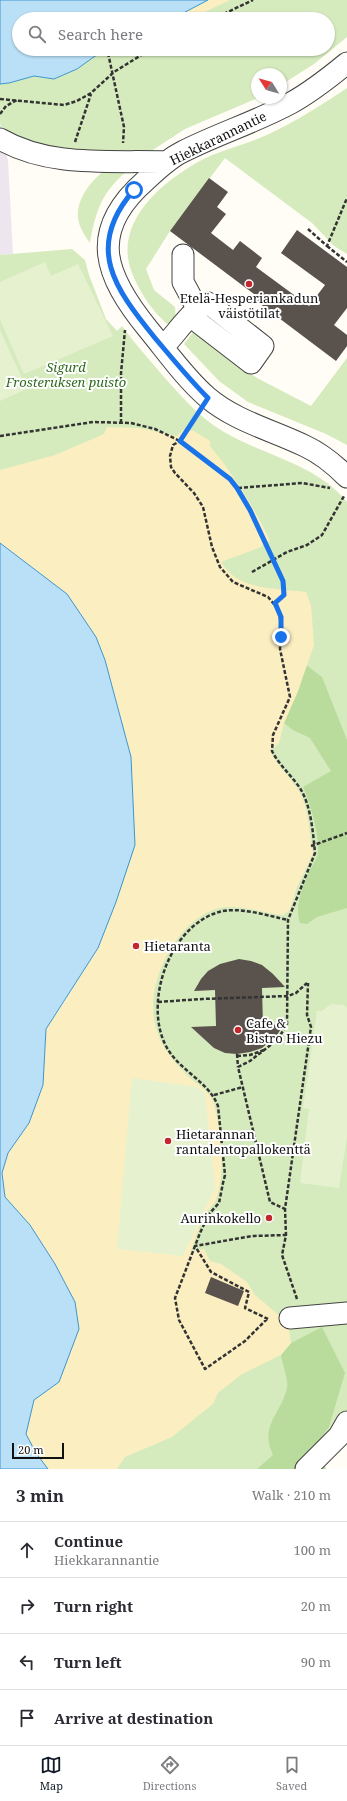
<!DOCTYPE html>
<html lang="en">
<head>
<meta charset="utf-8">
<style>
	:root { --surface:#fff; --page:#f7f7f7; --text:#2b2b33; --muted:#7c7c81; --line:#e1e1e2; --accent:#111827 }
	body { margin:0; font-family:"Noto Serif",serif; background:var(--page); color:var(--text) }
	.compass { position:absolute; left:251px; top:68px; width:36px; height:36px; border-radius:50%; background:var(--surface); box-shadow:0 1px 3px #0004; rotate:307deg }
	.scale { position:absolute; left:12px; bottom:10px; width:52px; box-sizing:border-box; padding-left:4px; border:2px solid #111; border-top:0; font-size:11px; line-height:14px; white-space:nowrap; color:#111; -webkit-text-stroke:3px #fff; paint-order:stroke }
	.stop { position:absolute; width:12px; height:12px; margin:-9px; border:3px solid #1a73e8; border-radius:50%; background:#fff }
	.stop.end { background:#1a73e8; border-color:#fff; box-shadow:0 1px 4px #0008 }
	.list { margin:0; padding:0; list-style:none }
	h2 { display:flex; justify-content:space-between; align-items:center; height:52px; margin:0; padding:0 16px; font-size:17px }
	h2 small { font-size:13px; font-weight:400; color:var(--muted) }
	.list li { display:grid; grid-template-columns:26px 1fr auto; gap:12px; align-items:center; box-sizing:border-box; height:56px; padding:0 16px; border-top:1px solid var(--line) }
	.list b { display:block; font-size:15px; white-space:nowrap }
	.list p { margin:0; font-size:13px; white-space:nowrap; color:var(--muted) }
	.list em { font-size:13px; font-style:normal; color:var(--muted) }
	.icon { flex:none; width:22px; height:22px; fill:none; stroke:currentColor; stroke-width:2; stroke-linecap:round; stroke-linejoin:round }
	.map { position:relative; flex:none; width:347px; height:1469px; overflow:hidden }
	.search { position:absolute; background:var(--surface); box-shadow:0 1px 3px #0004; left:12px; right:12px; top:12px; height:44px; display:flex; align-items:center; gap:10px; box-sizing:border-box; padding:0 14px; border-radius:22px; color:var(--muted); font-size:15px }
	.sheet { height:276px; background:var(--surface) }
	nav { display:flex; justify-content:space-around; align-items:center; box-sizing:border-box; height:56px; border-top:1px solid var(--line); background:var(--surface); font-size:11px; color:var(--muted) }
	nav a { display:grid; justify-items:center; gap:2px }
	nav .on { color:var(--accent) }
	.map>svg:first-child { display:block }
</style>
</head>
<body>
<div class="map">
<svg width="347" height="1469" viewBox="0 0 347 1469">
	<rect width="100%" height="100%" fill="#fffdf5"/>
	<path fill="#eee6ef" d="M0,122l8,39 5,93 -13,1z"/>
	<path fill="#d5ebbd" d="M208,0h139v37l-33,27 -33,21v-11h-24l1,24 -73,31 -40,26 -32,-4 -47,-2 -33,-5 -31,-14 -2,-8v-38l9,-1 25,-7 20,3 23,-10 28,-20h223v-30h-156z
		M347,88v166l-13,-8 -22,-23 -87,-65 -55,73 -24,38 8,21 21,17 1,15 -6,4c-15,-11 -27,-29 -35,-46 -26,-52 21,-94 63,-118 22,-12 48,-17 71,-28 27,-13 53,-29 78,-46z
		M108,168l21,1c-27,23 -33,40 -39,74 -5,-7 -11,-16 -12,-25 -2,-20 15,-40 30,-50z
		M72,249l13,11 4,15 17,44 11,12 5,-5c13,18 28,34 42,51 19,21 36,41 60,55 41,24 92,32 123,70v910l-32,34 11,23h-278l83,-712 -26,-97 -38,-66 -67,-51v-288z
		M196,328l31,30 30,20 54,28 36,-48v87l-21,-11 -78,-32 -29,-21 -35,-37z"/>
	<path fill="#b9dc9c" d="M306,665l16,12 25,63v168l-30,9 -10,7 -7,-1c-6,-18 3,-36 10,-53 3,-6 7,-11 8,-17 2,-16 -8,-51 -15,-66l28,-16 -21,-33 -17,-8 -9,-7 14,-32z
		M322,1327l23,46 -16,54 -14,19 11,23h-69l16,-14c-14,-29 8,-41 14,-67 2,-7 -5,-25 -6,-33l10,-12z"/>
	<path fill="#fbeec1" d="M208,0h22l-40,19h-18z
		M107,427l32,1 38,8 6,-6 11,1 16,10v5c24,29 43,60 60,94l-11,8 -38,14c3,4 6,9 10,12 19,16 51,15 75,18l5,13 3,40 -16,46 -14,32 -5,20 -9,8c8,15 20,26 29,40 11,19 9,40 14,61l-1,4 -15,31 -7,23 -7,5c-20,-2 -42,-11 -63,-7 -44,10 -77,78 -64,120 2,7 5,14 9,20 6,10 14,19 23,28 10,10 24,15 27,31 6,29 11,64 1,93 -2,5 -8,9 -11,14 -6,11 -10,25 -14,37l13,-2 6,12 11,3 26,18 8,13 33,28 3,20 -10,12 -39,19 -24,19 -5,11 -41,33 -47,20 -8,12h-69l-12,-16 -10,-19 8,-34 25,-18 20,-53 -4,-27 -20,-38 -25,-39 -25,-28 -3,-24 6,-20 21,-30 14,-38 3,-56 24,-36 46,-91 19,-57 -4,-88 -26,-97 -70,-89 -35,-28v-73l55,-15 49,-21z"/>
	<path fill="#e6f2cf" d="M45,262l6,14 27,-12 35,72 -89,38 -24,-54v-38z
		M0,330l27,59 -27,12z
		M331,1004l13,1 3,3v129l-8,51 -39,-5 9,-74 -6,-1 14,-97h5z
		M132,1078l65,9 8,6 10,95 -32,68 -66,-7z"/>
	<path fill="#b9e0f7" stroke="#3f96cf" d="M0,0h208l-36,19h-153v30h86l-28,20 -23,10 -20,-3 -25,7 -9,1z
		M0,543l67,51 29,43 9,23 26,97 4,88 -19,57 -18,46 -52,81 -3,56 -14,38 -21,30 -6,20 3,24 25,28 25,39 20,38 4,27 -20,53 -25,18 -8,34 10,19 12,16h-48z"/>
	<path fill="#5a524d" d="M209,178l19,14 -11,15 9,7 -15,19 22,17 7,-9 22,17 -6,9 53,39 16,-21 -44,-32 16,-23 50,37v41l-13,17 13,10v11l-11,15 -81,-61 3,-3 -88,-66z
		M239,959l12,2 11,4 11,9 12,13 -23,1 1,37 21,-1 -7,11 -15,13 -12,4 -13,2 -12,-1 -11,-5 -23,-21 25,-1 -1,-36 -21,1 7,-12 7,-8 12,-7z
		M211,1277l33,14 -6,15 -33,-13z"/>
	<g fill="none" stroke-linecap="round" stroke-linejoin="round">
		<defs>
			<path id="minor" d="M347,63c-17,14 -36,29 -56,40 -35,19 -74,31 -109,49 -14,7 -25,18 -37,29 -58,51 -40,95 3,148 19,23 37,49 59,68 28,24 65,33 98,49 15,7 30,19 42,31
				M0,139c50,29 111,21 167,23
				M183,255v27l14,26
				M163,347c15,-15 26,-35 45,-44l55,43 -12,17 -61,-47
				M290,1318l57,-5
				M306,1469l33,-33 8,-14"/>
		</defs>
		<use href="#minor" stroke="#444" stroke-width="23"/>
		<path stroke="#333" stroke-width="2.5" stroke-dasharray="4 2" stroke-linecap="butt" d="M213,19l40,-19
			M108,53l16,74 -1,16
			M0,99l64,6 13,-4 14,-8 23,-21 37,-23
			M0,114l6,-8 11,-6
			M75,142l16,-48
			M308,229l19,17 20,-48
			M327,246l20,16
			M197,414l-17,27 -7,4 -3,11 1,11 4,6 19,20 9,14 9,40 8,20 13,15 35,15 11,13 2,17 -1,22 10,48 -17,38 -1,16c7,14 19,24 28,37 11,18 13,44 15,65l-27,67 -1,105 -10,15 -27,21 -12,6 32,135 15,7
			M121,423v-50l4,-43
			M0,436l93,-14 38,1 24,6 25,12 50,38 7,9 13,22 33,71 1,14 -9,8
			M238,488l64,-5 28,5
			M252,572l35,-20 20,-7 15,-10 22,-39
			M311,846l36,-13
			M158,1002l44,-3 86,-3 8,-3 11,-10
			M237,1054l1,13
			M237,1056l13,-1 14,-5
			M214,1095l29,-8
			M297,1299l-15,-44 4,-20 -1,-26 26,-182 -4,-12 1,-32
			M267,1319l-22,22 -40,28 -26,-49 -4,-22 25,-65 9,-19 10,-11 4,-20 2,-8 -7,-69c-10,-26 -41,-36 -53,-62 -21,-44 5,-118 54,-132 19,-6 50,4 69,8
			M268,1319l-23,-11 4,-16 -38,-20 -16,-26 57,-10 34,-1"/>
		<use href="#minor" stroke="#fff" stroke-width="21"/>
	</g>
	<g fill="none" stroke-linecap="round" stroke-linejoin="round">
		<path stroke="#1a73e8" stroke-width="5" d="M134,190c-50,57 -19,99 21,148 17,20 34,41 53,60l-28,43 50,38 7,9 13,22 33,71 1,14 -9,8 6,14v20"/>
	</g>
	<g fill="#c4262e" stroke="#fff" stroke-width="1.5">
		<circle cx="249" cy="284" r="4"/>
		<circle cx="136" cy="946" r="4"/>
		<circle cx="238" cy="1030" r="4"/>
		<circle cx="168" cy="1141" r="4"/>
		<circle cx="269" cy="1218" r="4"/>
	</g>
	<g text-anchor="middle" stroke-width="4" stroke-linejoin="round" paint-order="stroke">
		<g font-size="13" fill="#111" stroke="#fff">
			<text transform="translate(218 138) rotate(-26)" y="5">Hiekkarannantie</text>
		</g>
		<g font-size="13" fill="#111" stroke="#fff" text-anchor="start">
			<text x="249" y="303" text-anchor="middle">Etelä-Hesperiankadun<tspan x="249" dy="15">väistötilat</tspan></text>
			<text x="144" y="951">Hietaranta</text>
			<text x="246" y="1028">Cafe &amp;<tspan x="246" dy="15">Bistro Hiezu</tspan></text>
			<text x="176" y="1139">Hietarannan<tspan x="176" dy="15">rantalentopallokenttä</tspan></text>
			<text x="261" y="1223" text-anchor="end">Aurinkokello</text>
		</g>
		<g font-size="13" font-style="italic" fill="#2f6b1f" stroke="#fff">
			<text x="66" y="372">Sigurd<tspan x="66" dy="15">Frosteruksen puisto</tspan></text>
		</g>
	</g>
</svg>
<svg class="compass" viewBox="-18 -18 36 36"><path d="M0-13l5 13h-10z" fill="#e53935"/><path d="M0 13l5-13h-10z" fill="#7c7c81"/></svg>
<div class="scale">20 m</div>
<div class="stop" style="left:134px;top:190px"></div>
<div class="stop end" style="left:281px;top:637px"></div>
<div class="search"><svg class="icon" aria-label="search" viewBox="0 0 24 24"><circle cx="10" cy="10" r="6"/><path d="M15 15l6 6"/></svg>Search here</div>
</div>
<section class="sheet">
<h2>3 min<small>Walk · 210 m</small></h2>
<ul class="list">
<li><svg class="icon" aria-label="ahead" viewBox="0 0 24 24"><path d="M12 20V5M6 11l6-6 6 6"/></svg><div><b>Continue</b><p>Hiekkarannantie</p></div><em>100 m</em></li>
<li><svg class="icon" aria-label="right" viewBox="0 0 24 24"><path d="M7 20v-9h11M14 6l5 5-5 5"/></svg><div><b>Turn right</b></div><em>20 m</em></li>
<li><svg class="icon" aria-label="left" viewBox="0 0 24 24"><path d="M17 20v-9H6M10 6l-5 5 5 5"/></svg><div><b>Turn left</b></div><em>90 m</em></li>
<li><svg class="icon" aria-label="arrive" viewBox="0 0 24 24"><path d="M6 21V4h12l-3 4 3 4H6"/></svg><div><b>Arrive at destination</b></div></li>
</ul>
</section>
<nav>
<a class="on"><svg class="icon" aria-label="map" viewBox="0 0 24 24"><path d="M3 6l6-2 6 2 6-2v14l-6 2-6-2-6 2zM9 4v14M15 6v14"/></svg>Map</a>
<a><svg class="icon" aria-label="directions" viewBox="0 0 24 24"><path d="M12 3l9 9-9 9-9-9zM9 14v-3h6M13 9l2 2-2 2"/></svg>Directions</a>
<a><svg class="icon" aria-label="saved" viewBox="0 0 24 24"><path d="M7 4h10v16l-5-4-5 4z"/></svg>Saved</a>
</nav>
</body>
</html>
